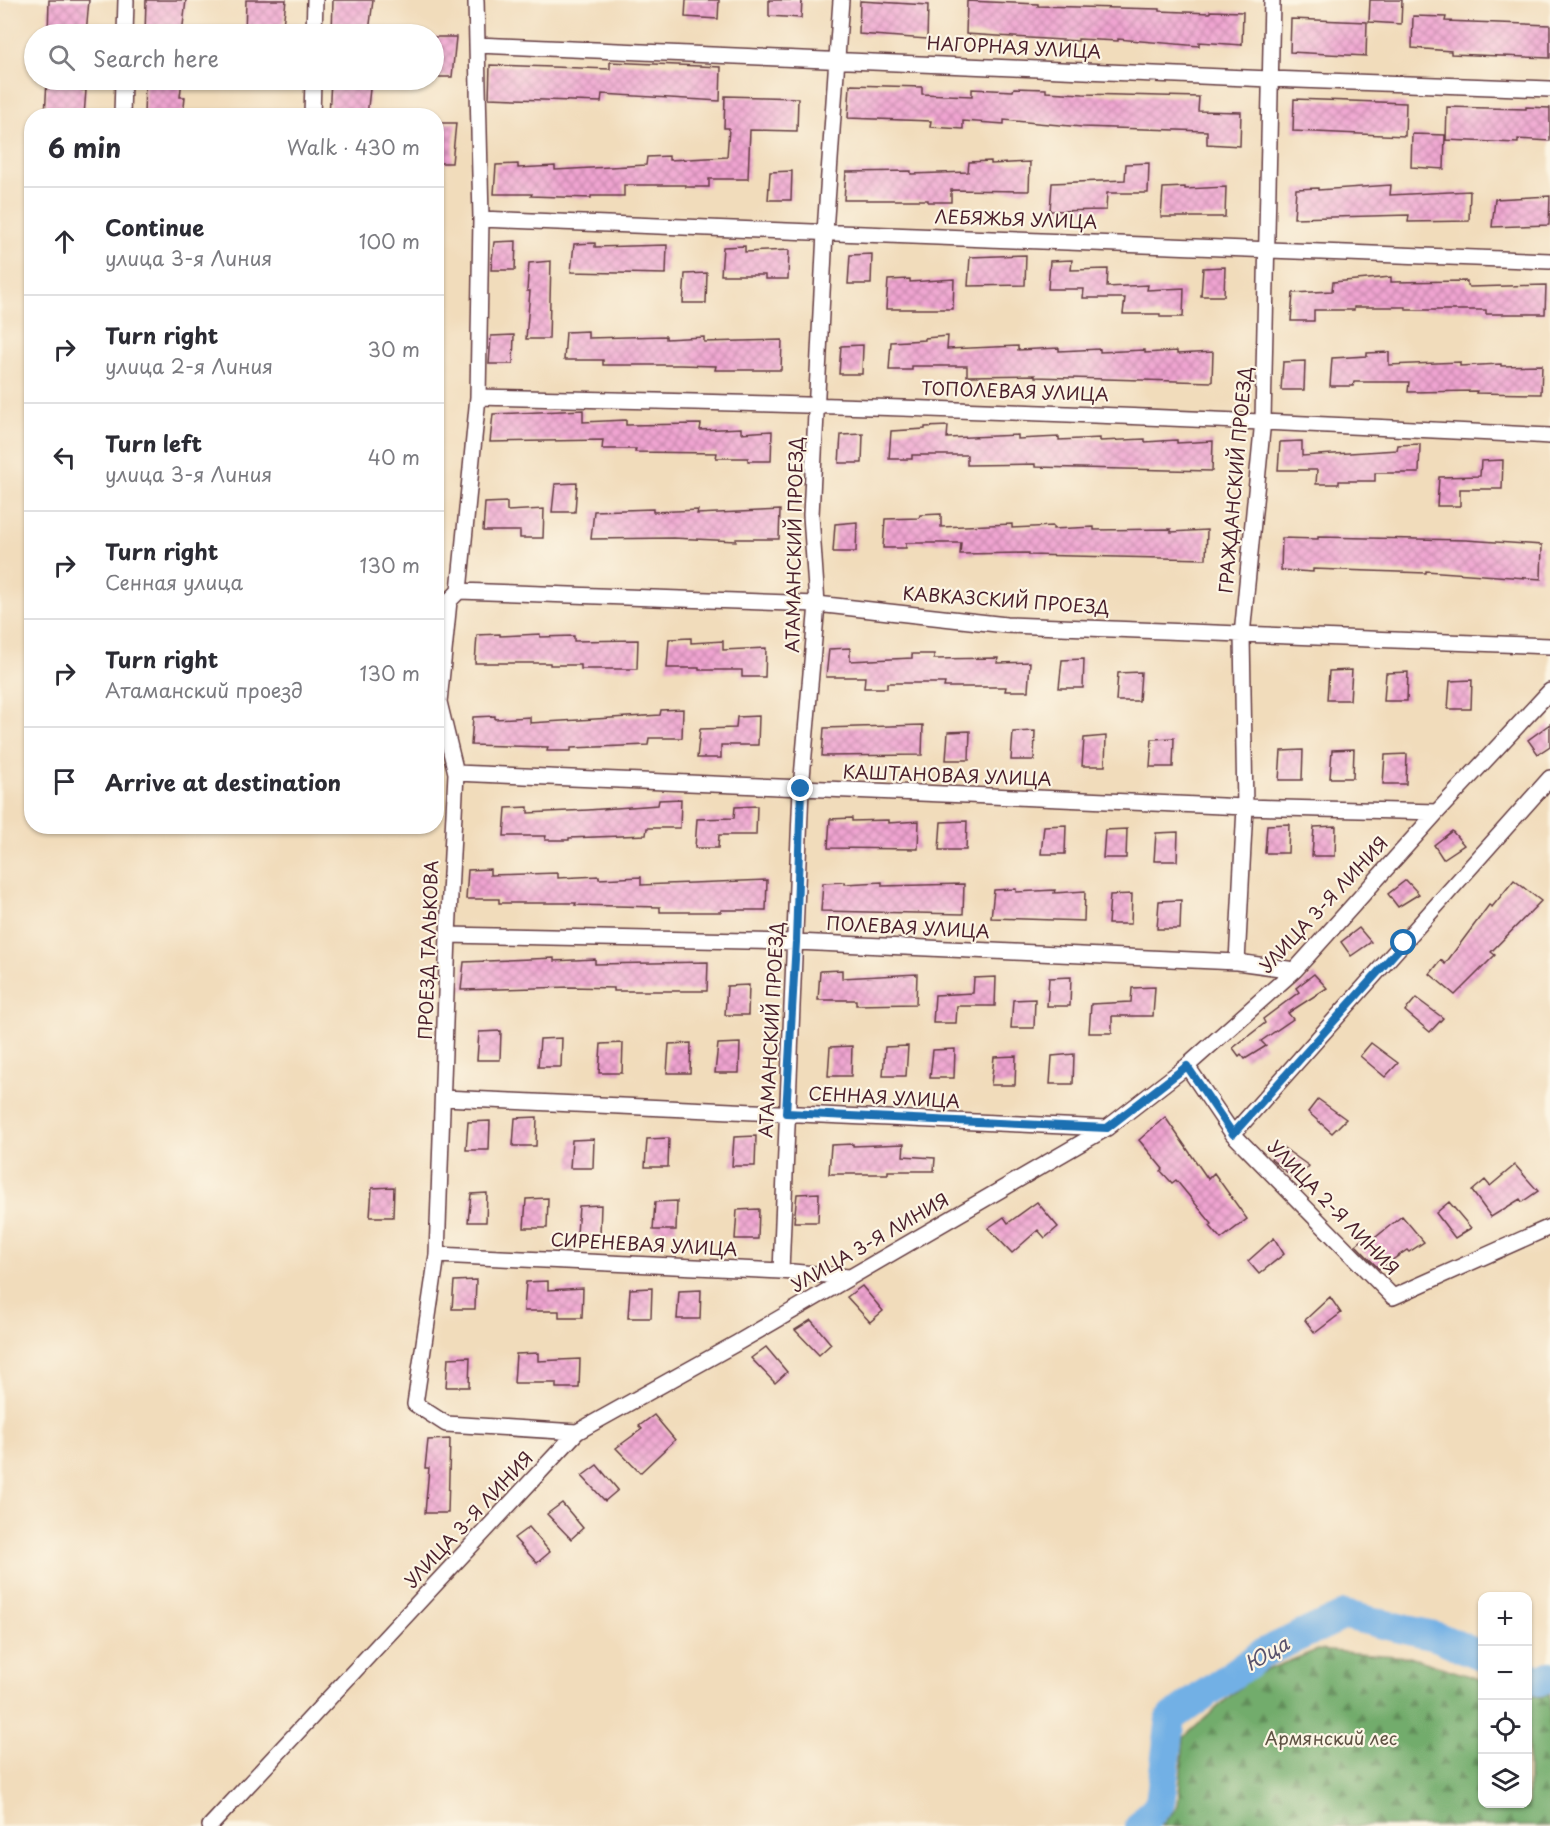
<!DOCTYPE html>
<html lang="en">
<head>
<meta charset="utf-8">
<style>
	:root { --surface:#fff; --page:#f7f7f7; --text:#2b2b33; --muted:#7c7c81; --line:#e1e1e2 }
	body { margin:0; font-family:"Playpen Sans",sans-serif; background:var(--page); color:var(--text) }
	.controls { position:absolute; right:18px; bottom:18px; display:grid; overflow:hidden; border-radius:12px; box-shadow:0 2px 4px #0004 }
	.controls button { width:54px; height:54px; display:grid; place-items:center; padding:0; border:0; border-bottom:2px solid var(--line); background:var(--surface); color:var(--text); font:30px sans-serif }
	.stop { position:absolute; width:18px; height:18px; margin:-14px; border:4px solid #1f6fb2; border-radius:50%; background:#fff }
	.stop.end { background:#1f6fb2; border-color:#fff; box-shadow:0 2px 6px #0008 }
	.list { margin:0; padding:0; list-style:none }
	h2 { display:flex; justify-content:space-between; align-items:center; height:78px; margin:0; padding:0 24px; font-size:26px }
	h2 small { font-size:20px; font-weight:400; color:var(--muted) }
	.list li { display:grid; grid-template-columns:39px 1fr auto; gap:18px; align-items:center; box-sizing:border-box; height:108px; padding:0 24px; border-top:2px solid var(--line) }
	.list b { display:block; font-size:22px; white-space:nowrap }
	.list p { margin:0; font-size:20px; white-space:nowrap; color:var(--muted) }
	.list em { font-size:20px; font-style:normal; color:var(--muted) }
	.icon { flex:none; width:33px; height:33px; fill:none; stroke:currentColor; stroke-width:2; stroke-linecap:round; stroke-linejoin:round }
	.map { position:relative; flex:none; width:1550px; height:1826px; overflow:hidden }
	.search { position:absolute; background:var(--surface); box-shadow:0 2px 4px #0004; left:24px; top:24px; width:420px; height:66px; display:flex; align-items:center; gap:15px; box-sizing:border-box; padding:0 21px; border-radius:33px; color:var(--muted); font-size:22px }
	.panel { position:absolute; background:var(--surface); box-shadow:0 2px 4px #0004; left:24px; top:108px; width:420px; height:726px; border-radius:24px }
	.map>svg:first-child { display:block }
</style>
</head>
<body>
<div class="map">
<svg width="1550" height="1826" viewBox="0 0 1550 1826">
	<defs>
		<pattern id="forest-firs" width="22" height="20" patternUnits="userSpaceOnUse" patternTransform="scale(1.5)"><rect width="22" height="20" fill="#72ac6c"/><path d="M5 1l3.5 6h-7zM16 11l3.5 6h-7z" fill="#608b59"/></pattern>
		<pattern id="building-cross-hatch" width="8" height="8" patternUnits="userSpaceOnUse" patternTransform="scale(1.5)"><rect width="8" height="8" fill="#f0a4d1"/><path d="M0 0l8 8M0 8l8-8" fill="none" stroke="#c485aa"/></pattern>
	</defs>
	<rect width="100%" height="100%" fill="#fcf5e5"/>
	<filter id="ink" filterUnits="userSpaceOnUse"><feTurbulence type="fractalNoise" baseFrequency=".0167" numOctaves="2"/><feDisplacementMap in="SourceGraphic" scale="12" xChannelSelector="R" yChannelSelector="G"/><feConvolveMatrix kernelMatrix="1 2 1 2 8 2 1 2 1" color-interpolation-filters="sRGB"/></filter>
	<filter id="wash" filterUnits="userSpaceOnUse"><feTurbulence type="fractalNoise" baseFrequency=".008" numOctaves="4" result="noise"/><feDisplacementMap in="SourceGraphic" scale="24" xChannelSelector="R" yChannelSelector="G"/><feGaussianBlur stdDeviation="1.35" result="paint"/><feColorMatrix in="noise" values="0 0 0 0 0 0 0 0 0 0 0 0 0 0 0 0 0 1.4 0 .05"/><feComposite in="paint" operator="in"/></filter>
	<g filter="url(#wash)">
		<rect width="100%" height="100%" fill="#f1dcbb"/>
		<path fill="url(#forest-firs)" stroke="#5e664c" stroke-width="1.5" d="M1317,1650l93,7 72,23v124h46v-110l12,3 10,-4v133h-389l17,-20 6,-69 70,-62z"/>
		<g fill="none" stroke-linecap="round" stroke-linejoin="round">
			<path stroke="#72b0e5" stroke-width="30" d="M1528,1676l11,5 11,-5
				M1140,1826l20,-23 11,-85 92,-65 82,-38 93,22 44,19"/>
		</g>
		<g id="blocks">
			<path fill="url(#building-cross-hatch)" d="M49,0h40l-3,34h-38z
				M146,0h40l-4,34h-37z
				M246,0h40l-4,34h-37z
				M333,0h40l-4,32h-37z
				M686,0h33l-1,19 -33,-2z
				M769,0h33l-1,18 -32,-2z
				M1370,0h32l-1,24 -32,-2z
				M860,1l68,4 -1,34 -68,-5z
				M967,1l71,3v2l121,3v2l51,2v-2l33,1 -1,33 -43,-3v4l-81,-7v2l-40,-2v2l-112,-7z
				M1413,16l33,1 -1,4 105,4v33l-99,-4v-3l-39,-3z
				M1291,19l76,3 -1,34 -76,-4z
				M434,37h22l-4,40h-18z
				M610,62l111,5 -1,34 -118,-7 -1,8 -112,-4 1,-33 120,4z
				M47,80h36l-1,10h4l-2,26h-39z
				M145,80h37l-2,17h5l-2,19h-39z
				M331,80h40l-4,36h-38z
				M850,85l72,2v7l50,2v-7l41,2 1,-3 32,1v3l37,2 116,3 -1,14 43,1 -1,34 -33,-2v-13l-125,-4 -78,-7v4l-41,-3v8l-33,-2 1,-6 -83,-3z
				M725,96l73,2 -1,33 -47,-1 -2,49h-39v8h-23v-2h-62v11h-33v2l-60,-2 1,-2h-38l2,-29 22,-1v4l37,-2v4l91,-5 1,-8 22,-1v4l58,-3 2,-29h-5z
				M1294,99l112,4 -1,33 -112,-5z
				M1447,107l79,2v-2l24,1v33l-32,-2v4l-72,-3z
				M436,123h20l-4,40h-16z
				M1412,134l33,1 -1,34 -33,-2z
				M991,161v3l39,-2 -1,29 -78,-1v12h-23v-2h-84l2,-28 65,-1v3l57,-2 1,-10z
				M1149,163l-1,30h-41l-1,17 -56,1 2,-28 73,-3 1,-16z
				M792,171l-1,29h-23l2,-28z
				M1391,185l-1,10 80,-4 -1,30 -61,1 1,-7 -115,3 2,-29 22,-1v2z
				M1185,187v2l41,-2 -1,30h-64l2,-29z
				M1550,196l-1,29 -57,2 3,-28z
				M516,241l-1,29h-24l3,-28z
				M595,243v4l72,-2 -1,29 -95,-2 3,-28z
				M745,246v6l44,-2 -1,29h-23v-4h-44l2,-28z
				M872,254l-1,30h-23l2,-29z
				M1026,255l-1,30 -57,1 2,-29z
				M1072,260l-1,10 37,-1 -1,18 41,-2 -1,5 37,-2 -1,29h-23v-3h-37l2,-16h-42l1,-9h-36l2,-28z
				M551,261l-2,78h-23l4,-48h-3l2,-28z
				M1225,267l-1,29h-23l2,-28z
				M707,273l-1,30h-23l2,-29z
				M1391,277v5l76,-1v4l3,2 76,-2 -1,29h-59v-4h-80v-3h-52v3h-40v11h-23l2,-28 39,-2 1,-9z
				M910,279v3l44,-3 -1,30h-67l2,-29z
				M588,331v7l78,-2v3l38,-2v5l78,-2 -1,30h-66l1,-4 -36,-1h-77v-5h-39l2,-28z
				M514,335l-1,29h-24l2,-28z
				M948,336l-1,13 71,-3v4l41,-2v3l41,-2v3l45,-2v3l32,-2v3l36,-2 -1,30 -177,-5v-2l-68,1v-10h-55v4h-23l2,-28 34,-2v-2z
				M863,345l-1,29h-23l2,-28z
				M1389,352v13l71,-3v4l41,-2v2l41,-1 -1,29 -65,-1 1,-2 -69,1 1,-10h-55l-1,4h-23l2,-28 35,-2v-3z
				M1305,361l-1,29h-23l2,-28z
				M583,410v12l43,-2v5l75,-1 -1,6 41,-2v5l31,-2 -1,30h-23v-3h-32l1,-5 -82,-1 1,-3h-34l1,-9 -113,2 3,-28z
				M948,426l-1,12 71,-3v4l41,-2v3l41,-2v3l45,-2v3l32,-2v3l36,-2 -1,30 -177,-4v-3l-68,1v-10h-55v4h-23l2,-28 34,-2v-2z
				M863,434l-1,29h-23l2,-28z
				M1302,441v15l95,-6 1,-5 22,-1 -1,29h-44v8h-36v3h-23l1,-14h-39l2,-28z
				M1503,460l-1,29h-42v17h-23l2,-29 41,-1 1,-15z
				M577,483l-2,29h-23l3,-28z
				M507,502v9l37,-2 -1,29h-23v-7h-37l2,-28z
				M653,509v3l45,-2 -1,4 83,-4 -1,29h-43v2l-63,-3 -82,1 3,-28z
				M941,514v13l71,-3v4l41,-2v3l41,-2v3l77,-1v3l36,-2 -1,29 -177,-4v-2l-69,1 1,-11h-55v5h-23l2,-29 34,-1 1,-3z
				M857,522l-1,30h-23l2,-28z
				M1318,537l148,3 76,5 -1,34 -115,-8v2l-113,-4v3l-32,-2 1,-32 36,1z
				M500,634v2l40,-2v3l34,-1v5l64,-1 -1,29h-56v-4h-31v-2h-75l2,-28z
				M691,638v5l32,-2v9l43,-2 -1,29h-23v-7h-43v-2h-32l2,-29z
				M850,648v13l62,-3v-4h22v5l64,-1 -1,5 33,-1 -2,29h-23l1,-4h-62l1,-4h-58v5h-23l1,-11h-39l3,-28z
				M1084,659l-1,29h-24l3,-28z
				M1352,670l-2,30h-23l2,-29z
				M1141,672l-2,29h-23l2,-28z
				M1408,672l-1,29h-23l2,-28z
				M1472,680l-1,29h-23l2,-28z
				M683,709l-1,29h-33l-1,7 -77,3v3h-24l1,-4 -77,-2 2,-28 22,-1v3l35,-2v6l130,-8 1,-5z
				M759,716l-1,29h-37v13h-24l3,-29 36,-1 1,-11z
				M1550,724v22l-12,8 -10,-14z
				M923,725l-1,30 -100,1 2,-28z
				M970,731l-1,29h-23l2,-28z
				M1035,731l-1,29h-23l2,-28z
				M1106,736l-1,30h-23l2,-28z
				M1174,738l-1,29h-23l2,-28z
				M1354,749l-1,29h-23l2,-28z
				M1303,750l-1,30h-23l2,-29z
				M1407,754l-1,30h-23l2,-29z
				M681,799l-1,29h-33l-1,7 -77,3v2h-24l1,-4h-42l2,-28 22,-1v6l60,-3 70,-5 1,-5z
				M757,806l-1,29h-37l-1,13h-23l2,-29 37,-1 1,-11z
				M852,818v3l36,-1v3l31,-2 -1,28 -90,-1 2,-29z
				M967,821l-1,29h-27l2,-28z
				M1289,824l-1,29h-23l2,-28z
				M1066,825l-1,29h-24l3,-28z
				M1336,826l-1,30h-23l2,-29z
				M1127,829l-1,29h-23l2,-28z
				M1452,831l12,14 -21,14 -9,-14z
				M1178,832l-1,29h-23l2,-28z
				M490,869v6l68,-2v5l41,-2v3l42,-2v8l126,-5 -1,30h-45v2h-61v-5l-85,-2 1,-2h-77v-4h-33l2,-29z
				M1406,880l13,14 -21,13 -10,-13z
				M1514,880l27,21 -50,51 4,3 -40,40 -25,-21 11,-14 4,4 44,-59 3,2z
				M845,882v2l37,-2v4l82,-2 -1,30 -142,-3 2,-28z
				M1016,889v3l39,-2 -1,3 31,-2 -1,30 -93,-3 3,-28z
				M1132,894l-1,30h-23l2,-29z
				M1181,900l-1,29h-23l2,-28z
				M1359,928l12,14 -20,14 -10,-14z
				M554,958v3l41,-2v5l113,-2 -1,29h-93v-3l-43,-1 -110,3 3,-28z
				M842,970v8l75,-4 -1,30 -60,1v-5h-38l2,-29z
				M1314,974l13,14 -39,25 5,6 -32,22 5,5 -21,13 -4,-5 -2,2 -6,-8 32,-25 -2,-4 36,-27 -3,-4z
				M996,977l-1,29h-38l-1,17h-23l2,-28 38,-2 1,-15z
				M1071,977l-1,29h-23l2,-28z
				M749,985l-1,30h-23l2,-29z
				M1155,987l-2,29h-41v17h-23l2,-29 40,-2 1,-14z
				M1416,998l27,20 -13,14 -25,-21z
				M1035,999l-1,29h-23l2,-28z
				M501,1031l-1,29h-23l2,-28z
				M562,1038l-1,29h-23l2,-28z
				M623,1043l-1,30h-23l2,-29z
				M691,1043l-1,30h-23l2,-29z
				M740,1043l-1,30h-24l3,-29z
				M1371,1043l27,20 -13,14 -25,-21z
				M852,1046l-1,30h-23l2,-29z
				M908,1046l-2,30h-23l2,-29z
				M955,1049l-1,29h-24l3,-28z
				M1074,1054l-1,30h-23l2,-28z
				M1016,1056l-1,29h-24l3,-28z
				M1318,1099l28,20 -14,14 -24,-21z
				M537,1117l-1,29h-23l2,-28z
				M1165,1117l43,62 6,-6 33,46 -26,20 -11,-13 2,-2 -36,-44 -4,3 -11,-12 2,-2 -24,-29z
				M490,1121l-1,29h-23l2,-28z
				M756,1136l-1,30h-23l2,-29z
				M669,1138l-1,29h-23l2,-28z
				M594,1139l-1,29h-23l2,-28z
				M853,1144v2l51,-2 -1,12 32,2 -1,13h-46v3h-59l2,-29z
				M1281,1146l28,20 -13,14 -25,-21z
				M1515,1165l23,26 -16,11 -2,-3 -29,18 -19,-26 13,-11 5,6z
				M394,1187l-1,30h-23l2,-29z
				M487,1193l-1,29h-18l3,-28z
				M819,1193l-1,29h-24l3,-28z
				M548,1198l-1,30h-23l2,-29z
				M677,1201l-1,29h-23l2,-28z
				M1037,1202l21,25 -13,11 -7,-8 -26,23 -24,-25 16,-11 4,6z
				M1449,1202l22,26 -16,10 -19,-25z
				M601,1205l-1,29h-23l2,-28z
				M759,1209l-1,30h-23l2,-29z
				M1402,1216l22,26 -15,10 -2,-2 -28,19 -23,-24 11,-9 4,5z
				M1274,1238l10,16 -25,20 -11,-13z
				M476,1280l-1,29h-23l2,-28z
				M548,1281v9l35,-2 -1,30h-23v-7h-35l2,-29z
				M862,1286l21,25 -13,11 -23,-25z
				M652,1288l-1,30h-23l2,-29z
				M701,1290l-1,29h-23l2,-28z
				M1330,1297l11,16 -26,20 -10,-13z
				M811,1320l20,24 -12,11 -24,-25z
				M766,1347l21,25 -12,11 -24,-25z
				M538,1353v8l42,-2 -1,29h-23v-5h-42l2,-29z
				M470,1357l-1,30h-23l2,-29z
				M654,1415l21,25 -35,33 -24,-25 26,-19 -3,-3z
				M450,1439l-2,74h-23l4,-45h-4l3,-28z
				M597,1465l21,25 -13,11 -23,-25z
				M562,1503l21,25 -12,11 -24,-25z
				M529,1527l21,25 -13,11 -23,-25z"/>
		</g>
	</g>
	<g filter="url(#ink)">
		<use href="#blocks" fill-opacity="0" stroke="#633b41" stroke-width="1.5"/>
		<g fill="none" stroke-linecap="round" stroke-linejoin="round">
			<defs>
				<path id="minor" d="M476,0l5,219 -3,178 -19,194 -10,10 -10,101 17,71 -8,162 -11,320 -22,149 31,20 131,8
					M125,34l1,-34
					M314,34l1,-34
					M477,45l793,34 280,10
					M122,116l1,-36
					M312,116l1,-36
					M481,219l1069,42
					M478,397c358,7 715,20 1072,39
					M459,591l358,13 189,21 544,21
					M456,773l789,34 192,5
					M448,935l348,7 441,20 58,8
					M1237,962l8,-155 -3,-172 21,-215 9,-420
					M1187,1066l46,68 160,163 157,-70
					M443,1098l664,30
					M1233,1134l317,-356
					M437,1255l344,16 68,6
					M781,1271l20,-482 16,-185 -6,-89 14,-283 16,-232
					M210,1826l367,-394 160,-89 370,-215 80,-62 108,-96 142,-158 113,-121"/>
			</defs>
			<use href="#minor" stroke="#633b41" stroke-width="18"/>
			<use href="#minor" stroke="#fff" stroke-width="15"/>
		</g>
	</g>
	<g fill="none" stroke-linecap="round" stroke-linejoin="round" filter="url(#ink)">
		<path stroke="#1f6fb2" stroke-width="8" d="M801,789l-5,153 -10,171 321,15 80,-62 46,68 171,-191"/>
	</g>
	<g text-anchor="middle" stroke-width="4.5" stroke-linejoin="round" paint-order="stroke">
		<g font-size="18" fill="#4a1f2b" stroke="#fcf5e5">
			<text transform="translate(1014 48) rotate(3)" y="6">НАГОРНАЯ УЛИЦА</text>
			<text transform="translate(1016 220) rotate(2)" y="6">ЛЕБЯЖЬЯ УЛИЦА</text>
			<text transform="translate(1015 392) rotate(2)" y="6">ТОПОЛЕВАЯ УЛИЦА</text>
			<text transform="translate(1236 480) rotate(-85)" y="6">ГРАЖДАНСКИЙ ПРОЕЗД</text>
			<text transform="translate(795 545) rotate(-89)" y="6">АТАМАНСКИЙ ПРОЕЗД</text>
			<text transform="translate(1006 601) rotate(4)" y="6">КАВКАЗСКИЙ ПРОЕЗД</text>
			<text transform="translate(947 776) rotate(2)" y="6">КАШТАНОВАЯ УЛИЦА</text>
			<text transform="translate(1324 905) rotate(-47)" y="6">УЛИЦА 3-Я ЛИНИЯ</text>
			<text transform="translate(908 928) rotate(3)" y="6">ПОЛЕВАЯ УЛИЦА</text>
			<text transform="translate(429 950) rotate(-88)" y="6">ПРОЕЗД ТАЛЬКОВА</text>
			<text transform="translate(772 1030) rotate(-87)" y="6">АТАМАНСКИЙ ПРОЕЗД</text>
			<text transform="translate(884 1098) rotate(3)" y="6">СЕННАЯ УЛИЦА</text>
			<text transform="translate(1333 1208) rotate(46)" y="6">УЛИЦА 2-Я ЛИНИЯ</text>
			<text transform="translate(870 1243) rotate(-30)" y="6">УЛИЦА 3-Я ЛИНИЯ</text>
			<text transform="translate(644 1245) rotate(3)" y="6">СИРЕНЕВАЯ УЛИЦА</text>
			<text transform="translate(469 1520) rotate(-47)" y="6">УЛИЦА 3-Я ЛИНИЯ</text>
		</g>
		<g font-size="18" fill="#5e5243" stroke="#fcf5e5">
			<text x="1331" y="1745">Армянский лес</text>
		</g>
		<g font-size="20" font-style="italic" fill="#58526c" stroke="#fcf5e5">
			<text transform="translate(1267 1654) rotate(-30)" y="7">Юца</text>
		</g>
	</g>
</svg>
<div class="controls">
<button>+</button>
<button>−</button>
<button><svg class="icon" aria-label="locate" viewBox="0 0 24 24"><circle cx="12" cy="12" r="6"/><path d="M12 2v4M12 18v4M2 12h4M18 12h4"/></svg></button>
<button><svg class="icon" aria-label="layers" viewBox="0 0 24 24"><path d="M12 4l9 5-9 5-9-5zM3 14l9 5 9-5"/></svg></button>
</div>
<div class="stop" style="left:1404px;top:943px"></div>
<div class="stop end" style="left:801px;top:789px"></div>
<div class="search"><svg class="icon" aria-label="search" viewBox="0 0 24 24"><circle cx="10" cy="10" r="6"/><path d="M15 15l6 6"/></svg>Search here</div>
<section class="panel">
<h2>6 min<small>Walk · 430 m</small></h2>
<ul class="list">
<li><svg class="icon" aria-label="ahead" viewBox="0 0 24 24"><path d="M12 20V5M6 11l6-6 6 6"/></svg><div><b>Continue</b><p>улица 3-я Линия</p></div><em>100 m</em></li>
<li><svg class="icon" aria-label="right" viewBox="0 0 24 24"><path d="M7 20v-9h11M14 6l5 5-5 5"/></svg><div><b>Turn right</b><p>улица 2-я Линия</p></div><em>30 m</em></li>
<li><svg class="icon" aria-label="left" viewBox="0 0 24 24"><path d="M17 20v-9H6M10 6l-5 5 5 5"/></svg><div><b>Turn left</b><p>улица 3-я Линия</p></div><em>40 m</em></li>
<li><svg class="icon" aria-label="right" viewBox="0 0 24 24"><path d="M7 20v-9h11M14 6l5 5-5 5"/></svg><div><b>Turn right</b><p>Сенная улица</p></div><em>130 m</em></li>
<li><svg class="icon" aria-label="right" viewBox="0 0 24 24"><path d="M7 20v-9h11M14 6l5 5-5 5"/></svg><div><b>Turn right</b><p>Атаманский проезд</p></div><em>130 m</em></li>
<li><svg class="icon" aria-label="arrive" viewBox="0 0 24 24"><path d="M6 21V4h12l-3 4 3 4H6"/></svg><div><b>Arrive at destination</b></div></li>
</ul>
</section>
</div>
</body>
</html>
